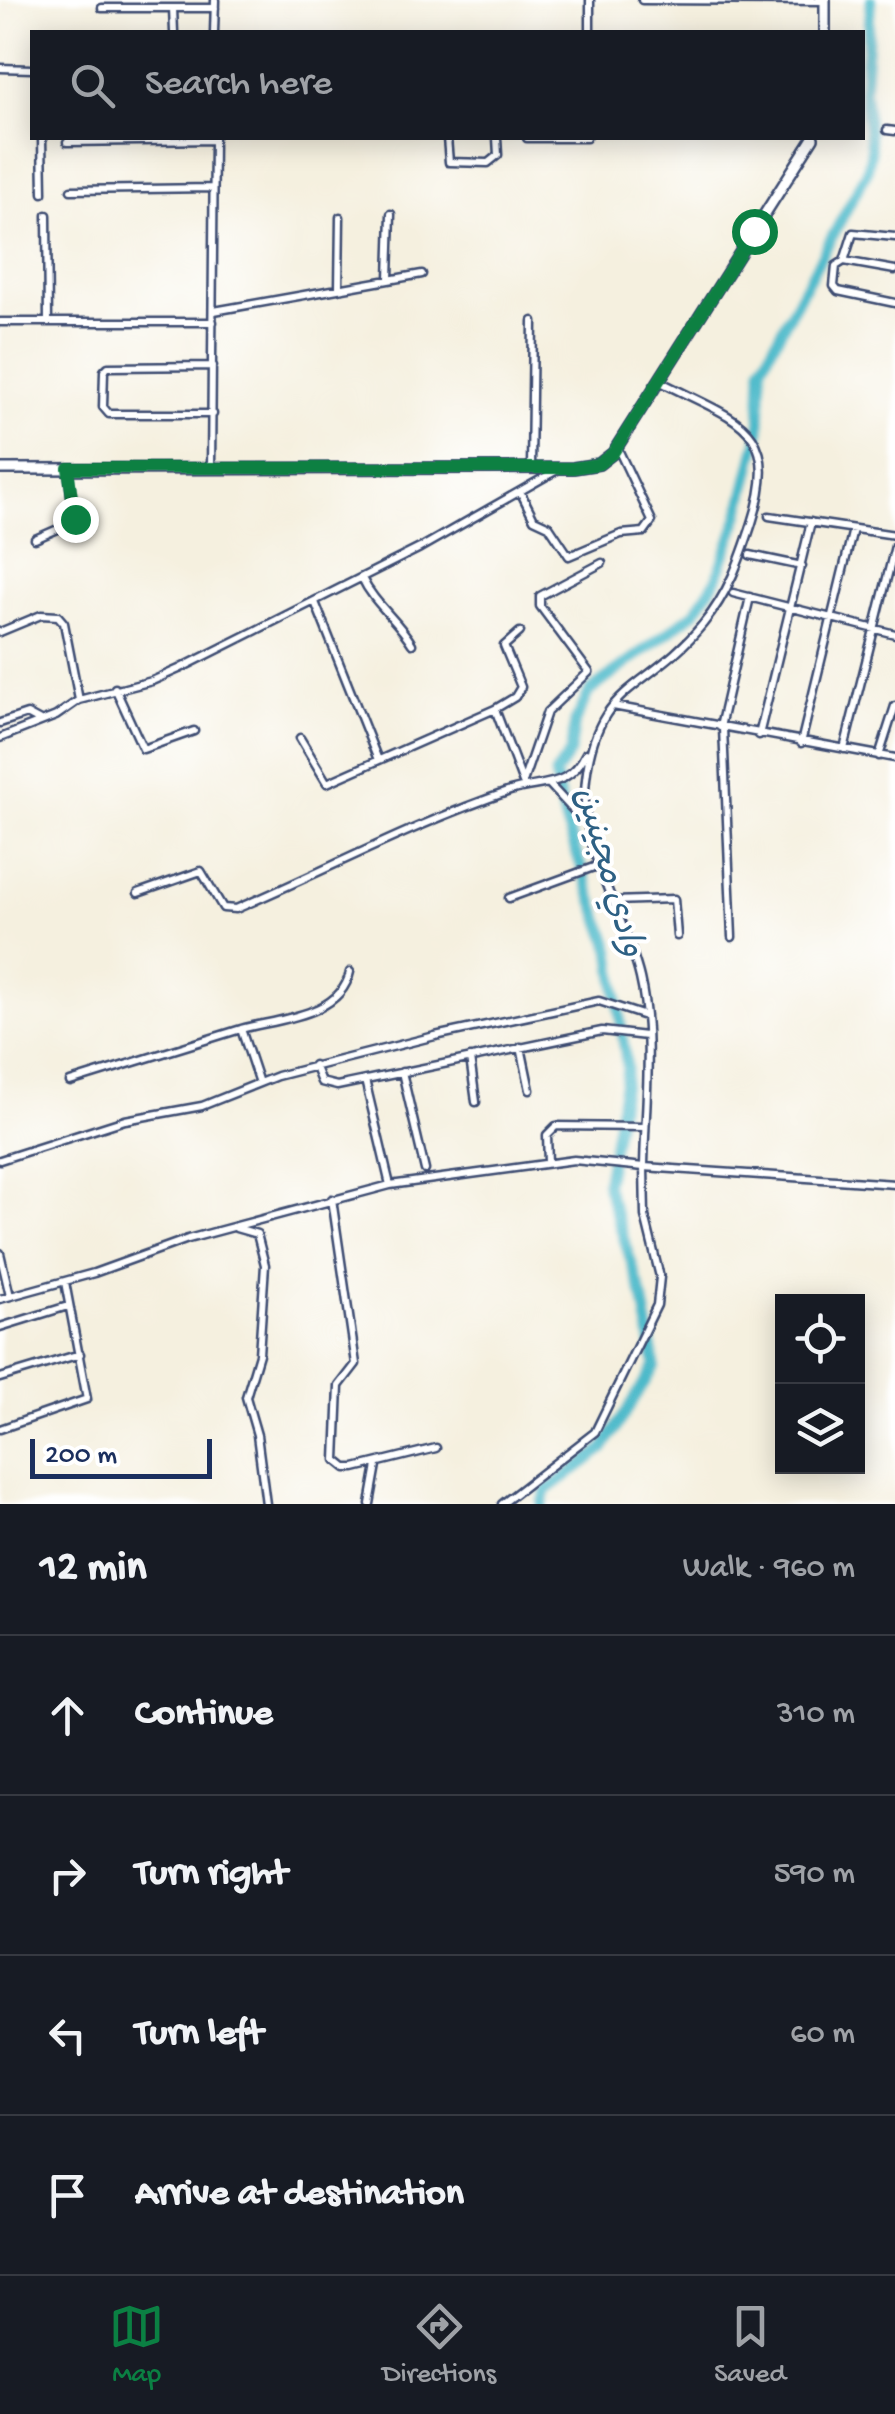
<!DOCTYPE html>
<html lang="en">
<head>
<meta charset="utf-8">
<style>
	:root { --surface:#171b24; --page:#20242c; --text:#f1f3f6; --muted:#9ea1a6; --line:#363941; --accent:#0b8043 }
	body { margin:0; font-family:"Gochi Hand","Playpen Sans Arabic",sans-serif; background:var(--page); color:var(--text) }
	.controls { position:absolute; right:30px; bottom:30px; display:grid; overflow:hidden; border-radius:0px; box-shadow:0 5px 25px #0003 }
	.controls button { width:90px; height:90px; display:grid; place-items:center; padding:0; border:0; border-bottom:2px solid var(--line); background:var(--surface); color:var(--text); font:50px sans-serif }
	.scale { position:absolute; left:30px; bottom:25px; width:182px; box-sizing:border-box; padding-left:10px; border:5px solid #1b2f5e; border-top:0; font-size:28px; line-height:35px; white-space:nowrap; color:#1b2f5e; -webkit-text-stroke:8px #fff; paint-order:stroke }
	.stop { position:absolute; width:30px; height:30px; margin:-22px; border:8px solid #0b8043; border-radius:50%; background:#fff }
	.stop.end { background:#0b8043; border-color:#fff; box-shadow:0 2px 10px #0008 }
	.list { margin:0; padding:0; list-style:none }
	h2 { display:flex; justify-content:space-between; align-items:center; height:130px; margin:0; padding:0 40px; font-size:42px }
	h2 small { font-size:32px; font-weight:400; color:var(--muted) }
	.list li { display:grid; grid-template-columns:65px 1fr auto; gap:30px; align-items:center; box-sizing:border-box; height:160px; padding:0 40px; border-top:2px solid var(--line) }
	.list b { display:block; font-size:38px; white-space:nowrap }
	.list em { font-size:32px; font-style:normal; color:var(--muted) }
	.icon { flex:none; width:55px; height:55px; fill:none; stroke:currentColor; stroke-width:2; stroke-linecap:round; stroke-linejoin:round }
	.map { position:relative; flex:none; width:895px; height:1504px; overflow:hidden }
	.search { position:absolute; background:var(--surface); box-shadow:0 5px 25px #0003; left:30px; right:30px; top:30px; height:110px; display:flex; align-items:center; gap:25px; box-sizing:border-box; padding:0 35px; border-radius:0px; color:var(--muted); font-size:38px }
	.sheet { height:770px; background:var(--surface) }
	nav { display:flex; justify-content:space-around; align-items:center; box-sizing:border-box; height:140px; border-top:2px solid var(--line); background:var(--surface); font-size:28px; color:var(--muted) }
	nav a { display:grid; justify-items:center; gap:5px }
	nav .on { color:var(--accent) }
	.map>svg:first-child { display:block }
</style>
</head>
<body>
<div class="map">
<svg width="895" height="1504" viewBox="0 0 895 1504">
	<rect width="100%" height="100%" fill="#fff"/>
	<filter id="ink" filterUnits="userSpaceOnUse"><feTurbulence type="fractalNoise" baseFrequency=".01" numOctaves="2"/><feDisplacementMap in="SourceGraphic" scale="20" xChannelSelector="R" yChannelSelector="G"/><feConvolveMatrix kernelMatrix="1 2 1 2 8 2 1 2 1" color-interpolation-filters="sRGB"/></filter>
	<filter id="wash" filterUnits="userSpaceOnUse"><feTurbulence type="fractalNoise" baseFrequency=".0048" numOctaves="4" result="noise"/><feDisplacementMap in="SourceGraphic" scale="40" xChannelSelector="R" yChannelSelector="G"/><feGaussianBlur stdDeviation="2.25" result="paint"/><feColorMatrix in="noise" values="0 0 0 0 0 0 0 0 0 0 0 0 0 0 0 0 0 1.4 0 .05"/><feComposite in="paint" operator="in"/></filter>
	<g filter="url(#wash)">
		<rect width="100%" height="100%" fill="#f5f0df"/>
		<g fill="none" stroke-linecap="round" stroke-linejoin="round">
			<path stroke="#4ebaca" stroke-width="11" d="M542,1504l5,-14 56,-41 52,-83 -11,-65 -38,-117 21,-115 -16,-119 -46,-129 -10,-47 15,-21 5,-31 14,-30 106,-80 22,-34 22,-62 21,-85 2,-65 105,-194 4,-20 -7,-63 7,-89"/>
		</g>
	</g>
	<g filter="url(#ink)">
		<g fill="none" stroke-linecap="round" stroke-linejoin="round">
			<defs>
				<path id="minor" d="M642,0l183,1
					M102,8h113
					M173,8l1,24
					M214,32l1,-32
					M590,32v-32
					M0,68l32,1
					M887,130l8,1
					M42,138l1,55
					M447,138l2,24 39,1 10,-8 -1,-17
					M527,138h59
					M67,142l147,-2
					M71,190l142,-2
					M47,215l1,107
					M895,237l-42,-4 -9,28 -8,5 -2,20 4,5 57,12
					M844,261l51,9
					M389,279l2,-65
					M339,288l1,-71
					M214,311l208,-37
					M0,322h213
					M661,382c76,39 122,44 91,141 -12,37 -24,71 -49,101 -57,70 -110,57 -118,166 -4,61 41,128 55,188 14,60 5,128 4,189l251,17
					M213,414h-104l-6,-7 1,-36 4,-4 105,-1
					M531,468l2,-147
					M211,469l3,-331
					M521,493l13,26 15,7 20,30 52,-22 23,-2 8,-11 -35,-74
					M769,516l126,19
					M35,539l39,-17 -6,-54
					M750,555l52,11
					M362,578c12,26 35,41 50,66
					M733,593l162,41
					M315,602l63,158
					M0,632l41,-17 17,1 6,7 15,77
					M115,688l28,61 51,-18
					M613,706l282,52
					M495,709l28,74
					M0,723l27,-9 13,7
					M720,727l30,-130
					M723,728l9,209
					M759,735l52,-213
					M0,738l56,-22 23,-16 73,-19 27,-12 241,-121 139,-79
					M300,738l27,45 168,-74 20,-12 6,-10 -17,-41 16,-14
					M801,743l52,-214
					M844,749l51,-203
					M879,756l16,-50
					M523,782l24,-70 42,-40 -49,-66v-10l62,-33
					M550,785l23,25 11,5
					M138,893l63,-22 22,37 13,1c91,-39 179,-86 274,-118 32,-10 59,-2 76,-38
					M509,898l93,-34
					M613,901l61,-2 3,37
					M521,1047l9,43
					M470,1058l6,44
					M314,1065l7,17 16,4 265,-55 44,5
					M402,1072l23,98
					M365,1080l25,105
					M70,1082l171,-53
					M259,1083l-18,-54c37,-10 100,-13 109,-57
					M0,1160l125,-40 77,-14 75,-30 158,-40 164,-35 46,15
					M548,1163l-1,-28 9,-9 89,1
					M332,1199l24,165 -17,22 -3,74 10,8h9l81,-20
					M236,1228l21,6 8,31 -6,89 -13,43 11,38 9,69
					M0,1253l10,43
					M0,1299l94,-26 94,-34 202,-54 184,-25 70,7 1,49 15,61 -3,28 -62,127 -93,72
					M0,1327l68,-21
					M0,1378l80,-24
					M0,1429l87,-30 -22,-117
					M370,1504l7,-39"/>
				<path id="tertiary" d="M825,0v32
					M0,469l573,-1 26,-4 14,-11 200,-315"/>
			</defs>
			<use href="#minor" stroke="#3c4c71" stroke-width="11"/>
			<use href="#tertiary" stroke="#3c4c71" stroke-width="14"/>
			<use href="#minor" stroke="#fff" stroke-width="6"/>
			<use href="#tertiary" stroke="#fff" stroke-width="9"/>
		</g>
	</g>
	<g fill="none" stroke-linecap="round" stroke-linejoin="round" filter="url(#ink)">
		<path stroke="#0b8043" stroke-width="12" d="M75,519l-7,-51h505l26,-4 14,-11 141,-222"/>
	</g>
	<g text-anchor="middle" stroke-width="8" stroke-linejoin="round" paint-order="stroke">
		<g font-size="35" font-style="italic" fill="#2d6084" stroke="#fff">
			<text transform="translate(612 871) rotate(74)" y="12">وادي مجينين</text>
		</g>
	</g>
</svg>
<div class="controls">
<button><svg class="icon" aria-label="locate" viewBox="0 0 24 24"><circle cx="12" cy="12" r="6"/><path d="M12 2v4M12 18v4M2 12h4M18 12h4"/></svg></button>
<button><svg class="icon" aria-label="layers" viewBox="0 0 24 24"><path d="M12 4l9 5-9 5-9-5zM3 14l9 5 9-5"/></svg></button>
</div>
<div class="scale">200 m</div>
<div class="stop" style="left:754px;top:231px"></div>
<div class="stop end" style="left:75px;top:519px"></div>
<div class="search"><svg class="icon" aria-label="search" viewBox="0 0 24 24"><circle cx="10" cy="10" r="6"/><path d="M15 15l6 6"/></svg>Search here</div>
</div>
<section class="sheet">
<h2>12 min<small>Walk · 960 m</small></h2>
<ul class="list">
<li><svg class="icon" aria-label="ahead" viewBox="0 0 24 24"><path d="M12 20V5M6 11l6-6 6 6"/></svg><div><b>Continue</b></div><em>310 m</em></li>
<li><svg class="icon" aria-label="right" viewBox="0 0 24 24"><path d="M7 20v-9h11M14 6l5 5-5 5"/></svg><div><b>Turn right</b></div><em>590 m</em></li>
<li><svg class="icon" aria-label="left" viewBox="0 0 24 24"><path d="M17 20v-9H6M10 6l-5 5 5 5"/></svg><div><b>Turn left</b></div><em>60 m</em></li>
<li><svg class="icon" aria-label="arrive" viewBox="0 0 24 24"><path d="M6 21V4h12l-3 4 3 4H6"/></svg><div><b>Arrive at destination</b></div></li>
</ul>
</section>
<nav>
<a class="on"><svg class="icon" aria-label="map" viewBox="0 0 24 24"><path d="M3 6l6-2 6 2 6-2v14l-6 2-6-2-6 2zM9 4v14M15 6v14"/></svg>Map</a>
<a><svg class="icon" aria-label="directions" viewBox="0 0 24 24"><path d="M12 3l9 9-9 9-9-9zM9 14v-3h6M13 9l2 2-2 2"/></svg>Directions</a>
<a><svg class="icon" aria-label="saved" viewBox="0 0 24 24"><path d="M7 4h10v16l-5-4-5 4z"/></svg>Saved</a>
</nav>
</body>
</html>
